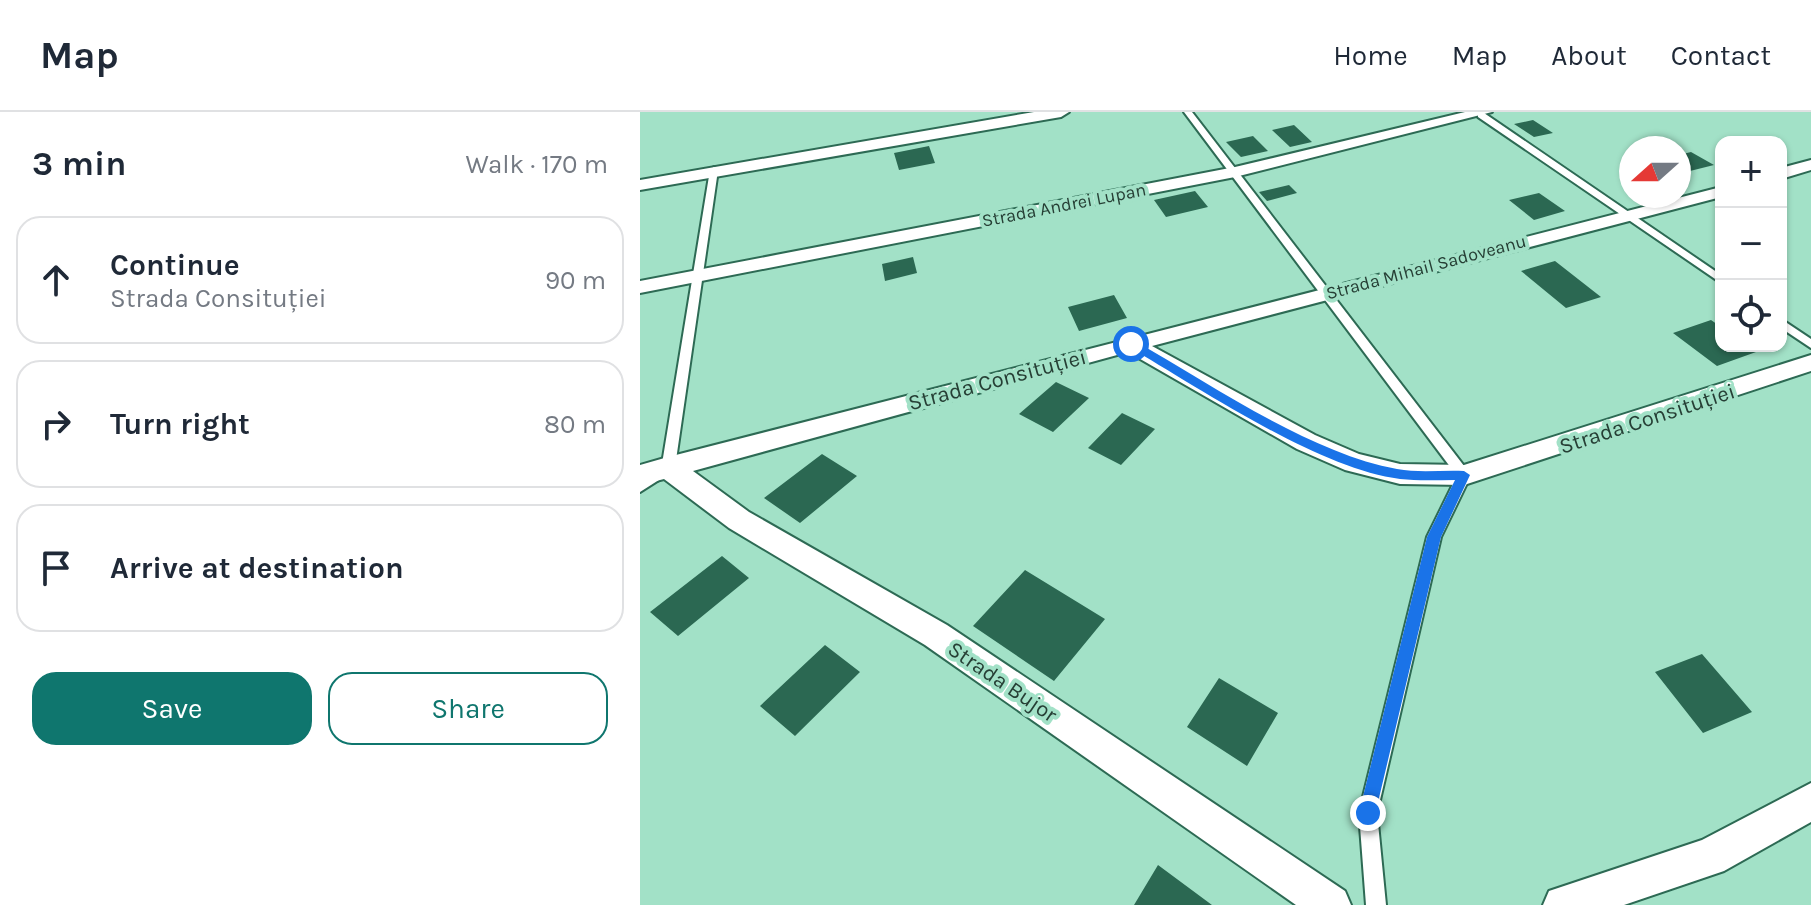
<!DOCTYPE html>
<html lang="en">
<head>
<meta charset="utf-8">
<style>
	:root { --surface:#fff; --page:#f6f6f7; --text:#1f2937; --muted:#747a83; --line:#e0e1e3; --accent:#0f766e }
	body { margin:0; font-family:Karla,sans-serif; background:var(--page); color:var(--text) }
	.controls { position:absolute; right:24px; top:24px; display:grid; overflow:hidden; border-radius:16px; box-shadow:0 2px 6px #0004 }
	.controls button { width:72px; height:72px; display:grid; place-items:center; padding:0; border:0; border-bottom:2px solid var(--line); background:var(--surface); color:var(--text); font:40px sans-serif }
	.compass { position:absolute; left:979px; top:24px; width:72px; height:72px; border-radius:50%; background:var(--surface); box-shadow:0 2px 6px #0004; rotate:249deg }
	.stop { position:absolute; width:24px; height:24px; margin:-18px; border:6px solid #1a73e8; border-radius:50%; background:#fff }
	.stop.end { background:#1a73e8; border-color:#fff; box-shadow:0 2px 8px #0008 }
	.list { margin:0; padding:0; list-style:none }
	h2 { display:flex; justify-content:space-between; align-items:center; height:104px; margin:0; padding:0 32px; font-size:34px }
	h2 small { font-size:26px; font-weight:400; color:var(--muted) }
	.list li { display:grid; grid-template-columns:52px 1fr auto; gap:24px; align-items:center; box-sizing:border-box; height:128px; margin:0 16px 16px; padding:0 16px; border:2px solid var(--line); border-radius:24px }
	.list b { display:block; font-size:30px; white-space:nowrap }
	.list p { margin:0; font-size:26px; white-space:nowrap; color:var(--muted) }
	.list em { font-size:26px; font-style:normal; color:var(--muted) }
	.actions { display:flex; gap:16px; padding:24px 32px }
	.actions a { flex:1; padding:18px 0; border:2px solid var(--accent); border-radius:24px; text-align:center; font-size:28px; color:var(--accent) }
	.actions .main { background:var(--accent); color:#fff }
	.icon { flex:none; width:44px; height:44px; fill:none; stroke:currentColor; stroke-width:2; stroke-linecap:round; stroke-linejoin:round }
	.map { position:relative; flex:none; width:1171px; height:793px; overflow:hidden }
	header { display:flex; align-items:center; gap:48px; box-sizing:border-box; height:112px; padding:0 40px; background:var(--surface); border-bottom:2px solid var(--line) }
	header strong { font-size:38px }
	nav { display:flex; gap:44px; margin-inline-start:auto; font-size:28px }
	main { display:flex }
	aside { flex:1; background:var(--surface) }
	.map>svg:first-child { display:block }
</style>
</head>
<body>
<header>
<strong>Map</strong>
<nav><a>Home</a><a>Map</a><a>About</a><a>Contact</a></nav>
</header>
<main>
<aside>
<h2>3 min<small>Walk · 170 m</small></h2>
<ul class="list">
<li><svg class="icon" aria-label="ahead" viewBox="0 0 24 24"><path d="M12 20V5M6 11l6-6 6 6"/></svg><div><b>Continue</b><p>Strada Consituției</p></div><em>90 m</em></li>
<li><svg class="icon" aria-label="right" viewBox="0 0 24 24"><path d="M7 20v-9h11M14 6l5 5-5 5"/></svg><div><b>Turn right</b></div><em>80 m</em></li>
<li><svg class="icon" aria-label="arrive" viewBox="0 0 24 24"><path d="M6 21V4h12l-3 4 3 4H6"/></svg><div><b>Arrive at destination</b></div></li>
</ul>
<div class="actions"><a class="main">Save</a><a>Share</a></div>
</aside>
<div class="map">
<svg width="1171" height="793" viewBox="0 0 1171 793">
	<rect width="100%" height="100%" fill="#a2e1c7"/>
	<path fill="#2b6852" d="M893,8l20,13 -19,4 -20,-13z
		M654,13l18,17 -22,5 -18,-17z
		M613,24l15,15 -27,6 -15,-15z
		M289,34l6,17 -36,7 -5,-17z
		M1051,40l23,13 -32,8 -3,-18z
		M649,73l8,8 -30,8 -8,-9z
		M555,79l13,16 -42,10 -12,-17z
		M899,81l26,18 -31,9 -25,-20z
		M273,145l4,16 -32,8 -3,-17z
		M915,149l46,36 -35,11 -45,-37z
		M474,183l13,23 -48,13 -11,-24z
		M1071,208l10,7v19h26l9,6 -39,14 -44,-33z
		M416,270l33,16 -36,34 -34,-18z
		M482,301l33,16 -34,36 -33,-17z
		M182,342l35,22 -57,47 -36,-25z
		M82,444l27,22 -71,58 -28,-24z
		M385,458l80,49 -51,62 -81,-55z
		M185,533l35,27 -65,64 -35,-30z
		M1062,542l50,58 -49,21 -48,-61z
		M579,566l59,35 -31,53 -60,-39z
		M518,753l54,40h-78z"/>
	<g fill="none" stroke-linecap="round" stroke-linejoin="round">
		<defs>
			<path id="service" d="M544,0h8l279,363 -30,62 -64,276 9,92h-20l-7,-92 68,-276 30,-61z
				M838,1h6l237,162v8l-243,-166z
				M74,55l4,3 -43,297 -2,4 -33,21v-12l22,-16 48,-294z
				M1141,207l30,20v9l-30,-20z"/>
			<path id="minor" d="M394,0h35l-8,5 -421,73v-10z
				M825,0h27l-257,65 -595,116v-12l595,-114z
				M1171,48v10l-30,9v-11z
				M1081,75v10l-569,149 163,89 44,19 41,10 64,1 347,-110v16l-347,114 -64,-1 -55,-14 -48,-21 -169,-97 -435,119 56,41 198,113 398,266 6,14h-55l-371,-260 -196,-117 -65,-49 -24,6v-20l28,-8z
				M1171,671v39l-87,49 -100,34h-81l6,-14 153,-51z"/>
		</defs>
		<use href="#service" stroke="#2d6a54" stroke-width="4"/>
		<use href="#minor" stroke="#2d6a54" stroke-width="4"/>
		<use href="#service" fill="#fff" fill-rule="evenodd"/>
		<use href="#minor" fill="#fff" fill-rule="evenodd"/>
	</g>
	<path fill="#1a73e8" d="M487,229h8c77,44 175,112 262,128 21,4 45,1 67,2l6,4 -29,62 -67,282 -6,3 -9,-9 68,-276 28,-57c-18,0 -37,1 -55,-1 -82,-10 -200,-91 -273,-133z"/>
	<g text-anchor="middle" stroke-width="8" stroke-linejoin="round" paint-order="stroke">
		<g font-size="18" fill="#263f35" stroke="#a2e1c7">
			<text transform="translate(424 93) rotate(-11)" y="6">Strada Andrei Lupan</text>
			<text transform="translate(786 155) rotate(-15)" y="6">Strada Mihail Sadoveanu</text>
		</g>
		<g font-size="22" fill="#263f35" stroke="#a2e1c7">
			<text transform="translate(357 267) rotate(-15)" y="8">Strada Consituției</text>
			<text transform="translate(1007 306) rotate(-18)" y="8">Strada Consituției</text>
			<text transform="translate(363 569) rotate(34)" y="8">Strada Bujor</text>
		</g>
	</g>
</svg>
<div class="controls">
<button>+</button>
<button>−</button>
<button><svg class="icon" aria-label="locate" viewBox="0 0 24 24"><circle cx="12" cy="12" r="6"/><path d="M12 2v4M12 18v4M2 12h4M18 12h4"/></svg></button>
</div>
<svg class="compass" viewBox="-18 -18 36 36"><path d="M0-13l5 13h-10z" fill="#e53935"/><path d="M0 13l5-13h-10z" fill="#747a83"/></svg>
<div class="stop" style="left:491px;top:232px"></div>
<div class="stop end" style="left:728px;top:701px"></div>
</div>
</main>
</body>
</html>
